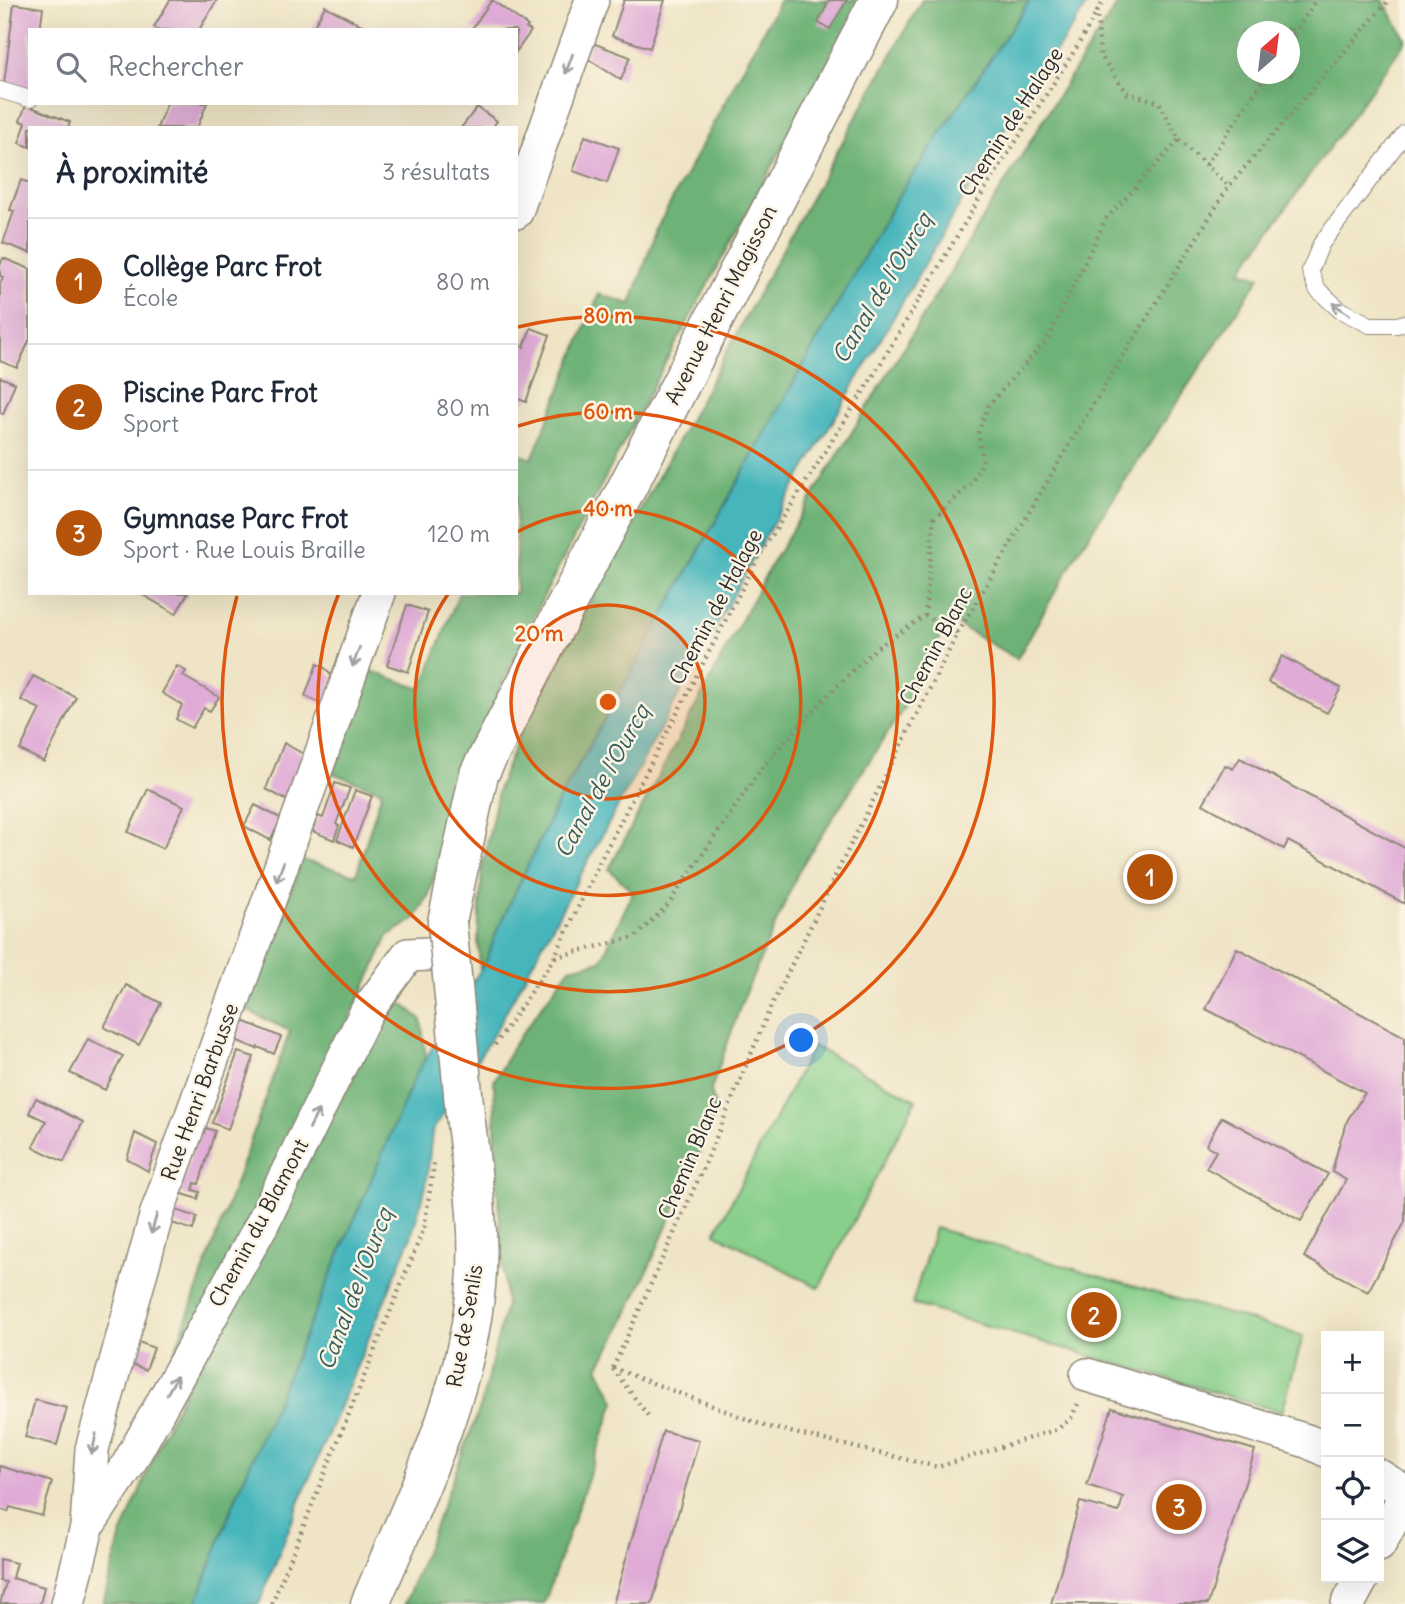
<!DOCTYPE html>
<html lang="fr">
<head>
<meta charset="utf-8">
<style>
	:root { --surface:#fff; --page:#f6f6f7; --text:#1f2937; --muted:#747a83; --line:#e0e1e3; --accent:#b45309 }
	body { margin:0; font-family:Delius,sans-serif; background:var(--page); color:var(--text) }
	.controls { position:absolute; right:21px; bottom:21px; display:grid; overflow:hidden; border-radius:0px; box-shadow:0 7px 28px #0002 }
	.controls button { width:63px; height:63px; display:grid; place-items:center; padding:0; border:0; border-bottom:2px solid var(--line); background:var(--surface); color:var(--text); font:35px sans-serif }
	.compass { position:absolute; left:1237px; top:21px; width:63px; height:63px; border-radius:50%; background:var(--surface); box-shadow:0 7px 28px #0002; rotate:28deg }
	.you { position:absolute; left:802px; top:1041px; width:24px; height:24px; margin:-18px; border:5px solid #fff; border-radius:50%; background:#1a73e8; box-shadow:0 0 0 10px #1a73e833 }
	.badge { display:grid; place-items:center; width:46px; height:46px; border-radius:50%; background:var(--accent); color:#fff; font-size:23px; font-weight:700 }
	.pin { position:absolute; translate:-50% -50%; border:4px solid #fff; box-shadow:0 2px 7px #0006 }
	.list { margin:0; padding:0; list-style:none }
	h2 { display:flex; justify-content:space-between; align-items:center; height:91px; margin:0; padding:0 28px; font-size:30px }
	h2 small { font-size:23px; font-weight:400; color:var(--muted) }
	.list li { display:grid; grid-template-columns:46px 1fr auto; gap:21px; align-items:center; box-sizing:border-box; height:126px; padding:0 28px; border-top:2px solid var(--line) }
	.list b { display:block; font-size:26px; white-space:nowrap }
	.list p { margin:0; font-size:23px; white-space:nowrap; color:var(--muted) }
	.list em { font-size:23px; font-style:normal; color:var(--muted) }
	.icon { flex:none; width:38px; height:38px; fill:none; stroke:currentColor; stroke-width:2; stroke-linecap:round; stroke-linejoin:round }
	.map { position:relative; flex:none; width:1405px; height:1604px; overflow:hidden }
	.search { position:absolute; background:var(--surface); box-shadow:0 7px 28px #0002; left:28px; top:28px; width:490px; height:77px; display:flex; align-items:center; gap:18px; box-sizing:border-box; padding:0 24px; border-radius:0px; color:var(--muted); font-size:26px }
	.panel { position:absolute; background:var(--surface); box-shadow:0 7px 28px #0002; left:28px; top:126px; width:490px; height:469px; border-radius:0px }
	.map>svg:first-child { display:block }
</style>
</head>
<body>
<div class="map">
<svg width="1405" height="1604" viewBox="0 0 1405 1604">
	<rect width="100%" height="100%" fill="#fcf5e5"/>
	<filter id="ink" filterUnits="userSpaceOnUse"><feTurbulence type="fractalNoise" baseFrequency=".0143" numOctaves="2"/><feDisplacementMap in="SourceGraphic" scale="14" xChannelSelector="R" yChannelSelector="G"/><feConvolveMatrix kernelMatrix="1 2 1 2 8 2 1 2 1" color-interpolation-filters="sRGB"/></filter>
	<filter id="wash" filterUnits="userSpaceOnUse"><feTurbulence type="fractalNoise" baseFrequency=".00686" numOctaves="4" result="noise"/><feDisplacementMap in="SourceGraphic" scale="28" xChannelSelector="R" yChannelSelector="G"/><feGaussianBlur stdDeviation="1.57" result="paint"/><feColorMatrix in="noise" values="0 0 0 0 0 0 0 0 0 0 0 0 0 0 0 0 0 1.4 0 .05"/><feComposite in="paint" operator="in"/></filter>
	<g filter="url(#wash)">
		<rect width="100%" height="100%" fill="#efe4c5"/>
		<path fill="#88cf8b" stroke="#5a7d5b" stroke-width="2" d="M813,1046l103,54 -97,188 -104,-55z
			M935,1228l368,108 -21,76 -370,-108z"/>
		<path fill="#6eb277" stroke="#4c6e51" stroke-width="2" fill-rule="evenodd" d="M780,0h85l-60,106 -148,272 -118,227 -69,147 -41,142 -14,25 -27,17 -16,36 -113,235 -96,177 127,-353 -44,-21 56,-150 54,15 26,-84 -50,-18 39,-102 51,18 37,-96h57v-140l16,6 67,-165 32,10 26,-76z
			M922,0h108l-134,200 -338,602 -61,129 -10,28 -7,11 -2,-32 4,-69 17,-83 27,-67 265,-485z
			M1120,0h263l22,38v4l-164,229 19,6 -181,273 -62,109 -68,-39 -46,89 -104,161 -56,129 -32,91 5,23 -66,152 -34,72 -18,30 17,34 -71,203h-139l76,-199 25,-101 -9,-121 -3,-102 21,-38 55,-75 31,-7 32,-69 -24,-23 164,-308 293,-478zM1248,32h42v42h-42z
			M403,1004l18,15 5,39 -10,17 -181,425 -39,104h-93l17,-66 47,-113 202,-394 15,-17z"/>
		<path fill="#46b6bc" stroke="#387074" stroke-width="2" d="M1030,0h60l-92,139 -236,403 -265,486 -65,104 -6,54 -16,54 -106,251 -45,113h-63l39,-104 181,-426 71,-115 10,-28 61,-129 338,-602z"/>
		<g id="blocks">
			<path fill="#e0acd7" d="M170,0h47l-18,30h-40l-5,-3z
				M492,0l36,26 -2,2 5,3 -15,21v-22h-45z
				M624,0h41l-15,48 -38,-12z
				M829,0h18l-17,29 -12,-6z
				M14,4l29,4 -3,22h-10v63l-26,-9z
				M325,6l46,24h-59z
				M590,42l40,15 -9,23 -36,-23z
				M167,103h40l-10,25h-40z
				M26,105l44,17 -2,6h-38v19l-11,-4 7,-20 -6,-2z
				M477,107l20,14 -5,7h-31z
				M585,136l34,12 -12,35 -34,-12z
				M21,180l9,3v70l-27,-10 11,-32 -4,-1z
				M3,258l27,11v70l-13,29 -17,-7v-77l3,-7 -3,-1v-10z
				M531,328l19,7 -24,67 -10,-4v-53l8,2z
				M0,377l15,6 -12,31 -3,-1z
				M144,593h44l-12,21 -33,-19z
				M407,605l21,7 -20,60 -21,-7z
				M1282,656l59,32 -14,25 -59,-31z
				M317,664l8,4 8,10 -9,27 -19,-9z
				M177,666l9,5 -3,5 36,21 -9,14 -6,-3 -12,20 -16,-9 6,-14 -20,-12z
				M33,676l43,21 -32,65 -24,-12 20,-41 -19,-9z
				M284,743l21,12 -17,46 -22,-12z
				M1240,758l165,90v56l-117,-63 -4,8 -81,-45 22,-39 8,4z
				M335,783l15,5 -14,36 3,2 -5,14 -22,-9 6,-15 5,2z
				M148,789l36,17 -21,43 -35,-17z
				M355,790l17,6 -19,51 -16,-7z
				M255,805l27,14 -12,21 -26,-14z
				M1237,948l168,89v185l-37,70 -64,-35 42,-77 -14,-8 8,-31 8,-22 17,-26 -159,-84z
				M126,985l35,18 -22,42 -35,-18z
				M241,1020l40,17 -7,17 -16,-7 -1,2 -24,-10z
				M88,1039l35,17 -18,34 -35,-17z
				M238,1052l16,5 -26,72 -16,-6z
				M36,1098l47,24 -19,40 -31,-15 13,-26 -17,-8z
				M1222,1117l106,57 -27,47 -95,-53 10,-17 -10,-6z
				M200,1126l15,5 -16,53 -4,-1 -2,7 7,2 -2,7 -18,-6z
				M135,1133l22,11 -9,27 -21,-12z
				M173,1209l24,8 -4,13 -24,-8z
				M136,1341l18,7 -8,22 -17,-7z
				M35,1400l32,8 -10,37 -32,-8z
				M1112,1408l143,42 -47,154h-157l29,-102 39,10 4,-15 -36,-12z
				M663,1431l36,9 -47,164h-39z
				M0,1466l52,16 -10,34 -32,-9 -2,5 -8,-3z
				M0,1559l16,4 -4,15 32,9 -4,17h-40l6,-22 -6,-1z"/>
		</g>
	</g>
	<g filter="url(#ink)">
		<use href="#blocks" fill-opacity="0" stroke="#8d8878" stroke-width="2"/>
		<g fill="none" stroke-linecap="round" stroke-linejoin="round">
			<defs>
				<path id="lane" d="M0,90l30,9
					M1405,133l-84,111 -11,27 7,18 23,21 30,15h27l8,-2"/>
				<path id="street" d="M516,212l76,-212
					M1087,1375l220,66 19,9
					M1379,1476l26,16
					M88,1525l40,-60 134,-241 105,-213 41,-56 42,-2
					M1379,1545l26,-49
					M68,1604l19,-77 5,-78 65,-236 222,-620
					M1348,1604l14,-26"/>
				<path id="secondary" d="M447,922l32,-148 400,-774
					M370,1604c43,-102 96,-206 106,-318 5,-57 -4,-114 -11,-171"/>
			</defs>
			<use href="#lane" stroke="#8d8878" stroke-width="18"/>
			<use href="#street" stroke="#8d8878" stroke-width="36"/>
			<use href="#secondary" stroke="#8d8878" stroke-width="41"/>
			<path stroke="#8d8878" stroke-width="4.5" stroke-dasharray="2 5" stroke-linecap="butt" d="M1290,40l26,-40
				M1179,140l50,46
				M1206,165l61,-91
				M925,616l9,-98 38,-35 11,-22 -5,-27 10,-28 61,-69 56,-117 74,-80 -20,-38 -32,-9 -27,-38 -3,-44
				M555,957l80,-20 32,-31 97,-141 61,-67 50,-49 50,-33 33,17
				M495,1045l59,-87 47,-99 158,-303 116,-183 109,-182 91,-141 29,-50
				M613,1368l93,-206 63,-151 79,-161 110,-217 134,-227 137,-220 160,-186
				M613,1368l152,58 173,41 120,-38 13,-11 7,-14
				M613,1369l36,48
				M272,1604l152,-376 10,-65"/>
			<use href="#lane" stroke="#fff" stroke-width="16"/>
			<use href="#street" stroke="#fff" stroke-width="33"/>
			<use href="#secondary" stroke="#fff" stroke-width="38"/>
			<defs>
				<path id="secondary-bridge" d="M447,922l18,193"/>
			</defs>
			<use href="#secondary-bridge" stroke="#8d8878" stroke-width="41" stroke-linecap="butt"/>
			<use href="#secondary-bridge" stroke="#fff" stroke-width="38"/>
		</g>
		<defs><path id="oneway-shaft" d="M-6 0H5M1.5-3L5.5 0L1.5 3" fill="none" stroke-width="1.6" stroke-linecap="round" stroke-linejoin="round" transform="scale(1.75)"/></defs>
		<g stroke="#a0a0a0">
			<use href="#oneway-shaft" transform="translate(569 64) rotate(110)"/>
			<use href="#oneway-shaft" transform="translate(1341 309) rotate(-146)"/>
			<use href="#oneway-shaft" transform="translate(356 657) rotate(110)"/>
			<use href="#oneway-shaft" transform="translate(280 872) rotate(110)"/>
			<use href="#oneway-shaft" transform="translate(314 1119) rotate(-64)"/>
			<use href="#oneway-shaft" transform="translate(154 1224) rotate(106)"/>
			<use href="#oneway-shaft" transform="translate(172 1385) rotate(-61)"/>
			<use href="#oneway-shaft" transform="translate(94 1444) rotate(102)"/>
		</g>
	</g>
	<circle cx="608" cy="702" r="97" fill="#df570e" fill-opacity=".12"/>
	<g fill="none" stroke="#df570e" stroke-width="3.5">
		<circle cx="608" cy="702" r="97"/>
		<path d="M517 532A193 193 0 1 1 448 594"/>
		<path d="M518 426A290 290 0 1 1 339 593"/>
		<path d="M518 327A386 386 0 1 1 237 596"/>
	</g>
	<g text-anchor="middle" stroke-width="5" stroke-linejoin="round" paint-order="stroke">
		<g font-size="21" fill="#2b2b2b" stroke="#fcf5e5">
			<text transform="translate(1011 122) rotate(-57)" y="7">Chemin de Halage</text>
			<text transform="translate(721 305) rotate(-63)" y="7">Avenue Henri Magisson</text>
			<text transform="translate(716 607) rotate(-62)" y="7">Chemin de Halage</text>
			<text transform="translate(936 646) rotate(-62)" y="7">Chemin Blanc</text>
			<text transform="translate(200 1092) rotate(-70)" y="7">Rue Henri Barbusse</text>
			<text transform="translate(690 1158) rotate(-67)" y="7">Chemin Blanc</text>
			<text transform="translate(259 1223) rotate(-62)" y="7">Chemin du Blamont</text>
			<text transform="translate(465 1326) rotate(-80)" y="7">Rue de Senlis</text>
		</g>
		<g font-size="23" font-style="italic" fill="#345c5e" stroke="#fcf5e5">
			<text transform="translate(882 288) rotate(-59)" y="8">Canal de l'Ourcq</text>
			<text transform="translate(602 781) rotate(-61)" y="8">Canal de l'Ourcq</text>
			<text transform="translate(355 1289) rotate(-69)" y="8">Canal de l'Ourcq</text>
		</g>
	</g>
	<circle cx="608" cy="702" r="10" fill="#df570e" stroke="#fcf5e5" stroke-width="3.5"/>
	<g font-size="21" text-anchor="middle" font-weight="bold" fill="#df570e" stroke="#fcf5e5" stroke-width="5" stroke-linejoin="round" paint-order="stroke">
		<text x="608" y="323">80 m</text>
		<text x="608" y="419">60 m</text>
		<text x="608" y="516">40 m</text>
		<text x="539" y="641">20 m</text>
	</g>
</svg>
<div class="controls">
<button>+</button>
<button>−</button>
<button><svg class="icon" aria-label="locate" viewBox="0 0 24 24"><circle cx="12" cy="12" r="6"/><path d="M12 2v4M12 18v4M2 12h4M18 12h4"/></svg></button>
<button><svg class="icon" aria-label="layers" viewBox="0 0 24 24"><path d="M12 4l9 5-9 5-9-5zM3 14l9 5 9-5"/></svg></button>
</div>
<svg class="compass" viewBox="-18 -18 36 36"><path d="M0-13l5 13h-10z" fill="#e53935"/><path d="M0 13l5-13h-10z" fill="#747a83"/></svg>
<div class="you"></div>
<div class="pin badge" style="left:1150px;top:877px">1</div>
<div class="pin badge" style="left:1094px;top:1315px">2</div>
<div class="pin badge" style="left:1179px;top:1507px">3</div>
<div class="search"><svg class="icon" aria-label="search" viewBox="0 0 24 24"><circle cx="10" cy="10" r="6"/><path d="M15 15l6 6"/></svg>Rechercher</div>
<section class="panel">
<h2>À proximité<small>3 résultats</small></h2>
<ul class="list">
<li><span class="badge">1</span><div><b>Collège Parc Frot</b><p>École</p></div><em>80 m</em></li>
<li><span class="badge">2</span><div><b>Piscine Parc Frot</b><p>Sport</p></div><em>80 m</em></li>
<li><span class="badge">3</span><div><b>Gymnase Parc Frot</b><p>Sport · Rue Louis Braille</p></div><em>120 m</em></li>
</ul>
</section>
</div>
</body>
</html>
